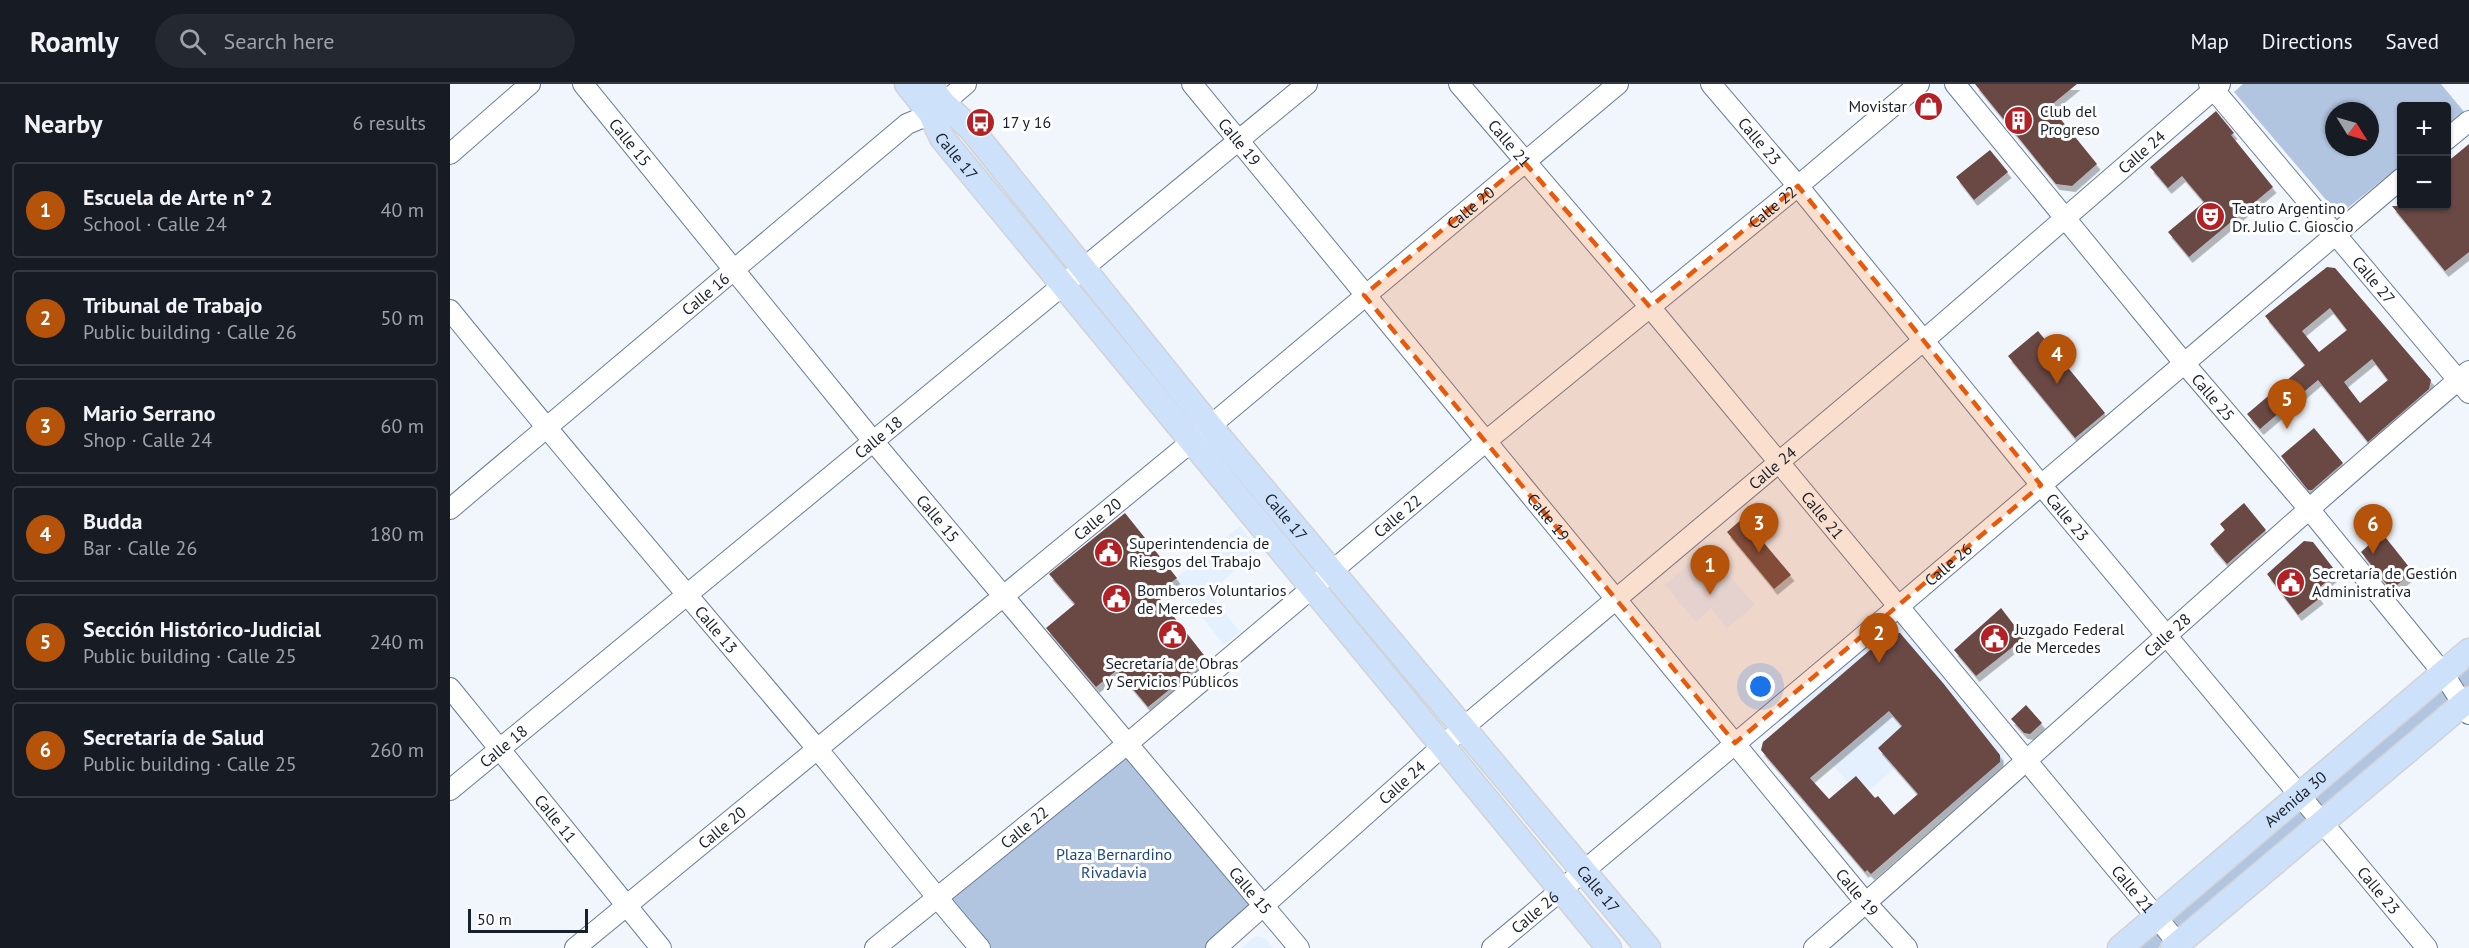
<!DOCTYPE html>
<html lang="en">
<head>
<meta charset="utf-8">
<style>
	:root { --surface:#171b24; --page:#242831; --text:#f1f3f6; --muted:#9ea1a6; --line:#363941; --accent:#b45309 }
	body { margin:0; font-family:"PT Sans",sans-serif; background:var(--page); color:var(--text) }
	.controls { position:absolute; right:18px; top:18px; display:grid; overflow:hidden; border-radius:6px; box-shadow:0 2px 4px #0004 }
	.controls button { width:54px; height:54px; display:grid; place-items:center; padding:0; border:0; border-bottom:2px solid var(--line); background:var(--surface); color:var(--text); font:30px sans-serif }
	.compass { position:absolute; left:1875px; top:18px; width:54px; height:54px; border-radius:50%; background:var(--surface); box-shadow:0 2px 4px #0004; rotate:127deg }
	.scale { position:absolute; left:18px; bottom:15px; width:120px; box-sizing:border-box; padding-left:6px; border:3px solid #18202b; border-top:0; font-size:16px; line-height:21px; white-space:nowrap; color:#18202b; -webkit-text-stroke:4px #fff; paint-order:stroke }
	.you { position:absolute; left:1311px; top:603px; width:21px; height:21px; margin:-15px; border:4px solid #fff; border-radius:50%; background:#1a73e8; box-shadow:0 0 0 9px #1a73e833 }
	.badge { display:grid; place-items:center; width:39px; height:39px; border-radius:50%; background:var(--accent); color:#fff; font-size:20px; font-weight:700 }
	.pin { position:absolute; translate:-50% -50px; filter:drop-shadow(0 2px 3px #0008) }
	.pin::after { content:''; position:absolute; top:32px; width:21px; height:18px; background:inherit; clip-path:polygon(0 0,100% 0,50% 100%) }
	.list { margin:0; padding:0; list-style:none }
	h2 { display:flex; justify-content:space-between; align-items:center; height:78px; margin:0; padding:0 24px; font-size:26px }
	h2 small { font-size:20px; font-weight:400; color:var(--muted) }
	.list li { display:grid; grid-template-columns:39px 1fr auto; gap:18px; align-items:center; box-sizing:border-box; height:96px; margin:0 12px 12px; padding:0 12px; border:2px solid var(--line); border-radius:6px }
	.list b { display:block; font-size:22px; white-space:nowrap }
	.list p { margin:0; font-size:20px; white-space:nowrap; color:var(--muted) }
	.list em { font-size:20px; font-style:normal; color:var(--muted) }
	.icon { flex:none; width:33px; height:33px; fill:none; stroke:currentColor; stroke-width:2; stroke-linecap:round; stroke-linejoin:round }
	.map { position:relative; flex:none; width:2019px; height:864px; overflow:hidden }
	header { display:flex; align-items:center; gap:36px; box-sizing:border-box; height:84px; padding:0 30px; background:var(--surface); border-bottom:2px solid var(--line) }
	header strong { font-size:28px }
	nav { display:flex; gap:33px; margin-inline-start:auto; font-size:21px }
	.search { width:420px; height:54px; background:var(--page); display:flex; align-items:center; gap:15px; box-sizing:border-box; padding:0 21px; border-radius:33px; color:var(--muted); font-size:22px }
	main { display:flex }
	aside { flex:1; background:var(--surface) }
	.map>svg:first-child { display:block }
</style>
</head>
<body>
<header>
<strong>Roamly</strong>
<div class="search"><svg class="icon" aria-label="search" viewBox="0 0 24 24"><circle cx="10" cy="10" r="6"/><path d="M15 15l6 6"/></svg>Search here</div>
<nav><a>Map</a><a>Directions</a><a>Saved</a></nav>
</header>
<main>
<aside>
<h2>Nearby<small>6 results</small></h2>
<ul class="list">
<li><span class="badge">1</span><div><b>Escuela de Arte n° 2</b><p>School · Calle 24</p></div><em>40 m</em></li>
<li><span class="badge">2</span><div><b>Tribunal de Trabajo</b><p>Public building · Calle 26</p></div><em>50 m</em></li>
<li><span class="badge">3</span><div><b>Mario Serrano</b><p>Shop · Calle 24</p></div><em>60 m</em></li>
<li><span class="badge">4</span><div><b>Budda</b><p>Bar · Calle 26</p></div><em>180 m</em></li>
<li><span class="badge">5</span><div><b>Sección Histórico-Judicial</b><p>Public building · Calle 25</p></div><em>240 m</em></li>
<li><span class="badge">6</span><div><b>Secretaría de Salud</b><p>Public building · Calle 25</p></div><em>260 m</em></li>
</ul>
</aside>
<div class="map">
<svg width="2019" height="864" viewBox="0 0 2019 864">
	<defs>
		<filter id="shadow"><feDropShadow dx="3.5" dy="6" stdDeviation="0" flood-color="#0004"/></filter>
	</defs>
	<rect width="100%" height="100%" fill="#f1f6fc"/>
	<path fill="#e5f0ff" d="M790,442l19,25 -50,42 31,39 -16,13 -51,-64z
		M1256,465l49,56 -28,23 -16,-20 -15,14 -31,-37z
		M1447,538l107,131v11l-65,56 -44,-52 -34,30 -72,-84z
		M806,852l9,2 8,10h-32z"/>
	<path fill="#b1c5e1" fill-rule="evenodd" d="M1793,0h198l24,29 -18,15 -1,-22h-44l-1,59 -62,50 -105,-123zM1884,27h36v36h-36z
		M2019,584v21l-311,259h-23z
		M676,661l138,162 -48,41h-236l-44,-50z"/>
	<path fill="#6b4845" fill-rule="evenodd" filter="url(#shadow)" d="M1525,0h102l-27,22 47,58 -25,22 -16,-2z
		M1766,27l18,22 -3,2 42,52 -84,70 -21,-25 36,-30 -22,-26 -14,12 -18,-21z
		M2019,60v108l-24,19 -53,-65h54v-43z
		M1540,66l18,22 -34,28 -18,-23z
		M1877,183l8,1 96,112 -2,9 -61,53 -50,-62 -58,49 -13,-15 58,-49 -40,-49zM1880,224l17,22 -28,22 -17,-21zM1922,275l16,21 -28,23 -16,-21z
		M1588,247l67,82 -30,25 -67,-82z
		M1864,344l29,35 -31,27h-4l-27,-34z
		M1794,419l22,27 -39,34 -17,-20 15,-14 -5,-6z
		M675,429l52,65 -21,16 51,65 -59,48 -31,-37 -21,17 -50,-59 29,-24 -26,-30z
		M1293,434l48,57 -17,14 -47,-57z
		M1932,449l31,39 -22,18 -30,-38z
		M1854,457l9,1 24,31 -22,18 5,7 -22,17 -31,-41z
		M1551,524l23,30 -48,38 -22,-26z
		M1441,548l9,1 43,50 57,72v7l-129,112 -4,-4 -2,2 -104,-122 2,-8zM1439,627l13,15 -24,22 40,46 -24,21 -16,-19 -3,2 -19,-22 -27,23 -19,-21z
		M1576,621l16,18 -12,11 -6,-1 -13,-14z"/>
	<g fill="none" stroke-linecap="round" stroke-linejoin="round">
		<defs>
			<g id="minor">
				<path id="s1" d="M133,0l290,357 426,507"/>
				<path id="s2" d="M742,0l674,819 41,45"/>
				<path id="s3" d="M1009,0l191,223 532,641"/>
				<path id="s4" d="M1261,0l87,102 243,299 386,463"/>
				<path id="s5" d="M1505,0l229,279 125,146 134,164 26,41"/>
				<path id="s6" d="M1759,0l260,309"/>
				<path d="M1996,56l23,-19"/>
				<path d="M0,70l80,-70"/>
				<path id="s7" d="M0,226c119,147 242,290 364,435 56,67 108,137 166,203"/>
				<path id="s8" d="M0,425l457,-385 24,-10 35,-30"/>
				<path id="s9" d="M0,604l211,260"/>
				<path id="s10" d="M0,706l857,-706"/>
				<path id="s11" d="M125,864l616,-506 427,-358"/>
				<path id="s12" d="M425,864l251,-203 359,-303 313,-256 121,-102"/>
				<path id="s13" d="M766,864l248,-221 459,-386 297,-257"/>
				<path id="s14" d="M1042,864l406,-341 504,-429"/>
				<path id="s15" d="M1364,864c220,-191 433,-389 655,-577"/>
			</g>
			<g id="major">
				<path id="s16" d="M457,0l24,30 11,24 667,810"/>
				<path id="s17" d="M478,0l15,19 28,26 239,297 438,522"/>
				<path id="s18" d="M1670,864l349,-297"/>
				<path d="M1723,864l296,-249"/>
			</g>
		</defs>
		<use href="#minor" stroke="#697d98" stroke-width="22"/>
		<use href="#major" stroke="#d1d2d5" stroke-width="27"/>
		<use href="#minor" stroke="#fff" stroke-width="20"/>
		<use href="#major" stroke="#cee1fb" stroke-width="24"/>
	</g>
	<path fill="#e8590c" fill-opacity="0.2" stroke="#e8590c" stroke-width="4.5" stroke-dasharray="12 8" stroke-linejoin="round" d="M1074,78l126,145 148,-121 243,299 -306,258 -371,-448z"/>
	<defs>
		<symbol id="shop-disc" viewBox="-11 -11 22 22"><circle r="9.5" fill="#b22126" stroke="#fff"/><path d="M-5-2.5h2.3a2.7 3.5 0 0 1 5.4 0H5L5.5 6h-11ZM-1.5-2.5h3a1.5 2.3 0 0 0-3 0Z" fill="#fff"/></symbol>
		<symbol id="building-disc" viewBox="-11 -11 22 22"><circle r="9.5" fill="#b22126" stroke="#fff"/><path d="M-4-6H4V6H1V3H-1V6H-4ZM-2.5-4.3h1.7v1.8h-1.7ZM.8-4.3h1.7v1.8H.8ZM-2.5-1h1.7V.8h-1.7ZM.8-1h1.7V.8H.8Z" fill="#fff"/></symbol>
		<symbol id="bus-disc" viewBox="-11 -11 22 22"><circle r="9.5" fill="#b22126" stroke="#fff"/><path d="M-5-6H5V4H4V6H2V4H-2V6H-4V4H-5ZM-3.5-4V0h7V-4ZM-3.5 1.2v1.5H-2V1.2ZM2 1.2v1.5H3.5V1.2Z" fill="#fff"/></symbol>
		<symbol id="theatre-disc" viewBox="-11 -11 22 22"><circle r="9.5" fill="#b22126" stroke="#fff"/><path d="M-5-5.5Q0-4 5-5.5V0Q5 5 0 6Q-5 5-5 0ZM-3.3-2.5H-1v1.5H-3.3ZM1-2.5H3.3v1.5H1ZM-2.8 1Q0 5.5 2.8 1Z" fill="#fff"/></symbol>
		<symbol id="civic-disc" viewBox="-11 -11 22 22"><circle r="9.5" fill="#b22126" stroke="#fff"/><path d="M-.6-6.5H3V-4.5H.6V-3L4-1V1h2V6H-6V1h2V-1L-.6-3ZM-1.2 2.5V6h2.4V2.5Z" fill="#fff"/></symbol>
	</defs>
	<g fill-rule="evenodd">
		<use href="#shop-disc" x="1462" y="6" width="33" height="33"/>
		<use href="#building-disc" x="1552" y="20" width="33" height="33"/>
		<use href="#bus-disc" x="514" y="22" width="33" height="33"/>
		<use href="#theatre-disc" x="1744" y="116" width="33" height="33"/>
		<use href="#civic-disc" x="642" y="452" width="33" height="33"/>
		<use href="#civic-disc" x="1824" y="482" width="33" height="33"/>
		<use href="#civic-disc" x="650" y="498" width="33" height="33"/>
		<use href="#civic-disc" x="706" y="534" width="33" height="33"/>
		<use href="#civic-disc" x="1528" y="538" width="33" height="33"/>
	</g>
	<g text-anchor="middle" stroke-width="6" stroke-linejoin="round" paint-order="stroke">
		<g font-size="16" fill="#18202b" stroke="#fff" text-anchor="start">
			<text x="1457" y="28" text-anchor="end">Movistar</text>
			<text x="1590" y="33">Club del<tspan x="1590" dy="18">Progreso</tspan></text>
			<text x="552" y="44">17 y 16</text>
			<text x="1782" y="130">Teatro Argentino<tspan x="1782" dy="18">Dr. Julio C. Gioscio</tspan></text>
			<text x="679" y="465">Superintendencia de<tspan x="679" dy="18">Riesgos del Trabajo</tspan></text>
			<text x="1862" y="495">Secretaría de Gestión<tspan x="1862" dy="18">Administrativa</tspan></text>
			<text x="687" y="512">Bomberos Voluntarios<tspan x="687" dy="18">de Mercedes</tspan></text>
			<text x="1565" y="551">Juzgado Federal<tspan x="1565" dy="18">de Mercedes</tspan></text>
			<text x="722" y="585" text-anchor="middle">Secretaría de Obras<tspan x="722" dy="18">y Servicios Públicos</tspan></text>
		</g>
		<g font-size="16" fill="#18202b" stroke="#fff">
			<text dy="6" stroke="none"><textPath href="#s4" startOffset="75">Calle 23</textPath></text>
			<text dy="6" stroke="none"><textPath href="#s1" startOffset="75">Calle 15</textPath></text>
			<text dy="6" stroke="none"><textPath href="#s2" startOffset="75">Calle 19</textPath></text>
			<text dy="6" stroke="none"><textPath href="#s3" startOffset="78">Calle 21</textPath></text>
			<text dy="6" stroke="none"><textPath href="#s13" startOffset="1221">Calle 24</textPath></text>
			<text dy="6" stroke="none"><textPath href="#s16" startOffset="88">Calle 17</textPath></text>
			<text dy="6" stroke="none"><textPath href="#s11" startOffset="1162">Calle 20</textPath></text>
			<text dy="6" stroke="none"><textPath href="#s12" startOffset="1164">Calle 22</textPath></text>
			<text dy="6" stroke="none"><textPath href="#s6" startOffset="256">Calle 27</textPath></text>
			<text dy="6" stroke="none"><textPath href="#s8" startOffset="334">Calle 16</textPath></text>
			<text dy="6" stroke="none"><textPath href="#s5" startOffset="406">Calle 25</textPath></text>
			<text dy="6" stroke="none"><textPath href="#s10" startOffset="555">Calle 18</textPath></text>
			<text dy="6" stroke="none"><textPath href="#s13" startOffset="735">Calle 24</textPath></text>
			<text dy="6" stroke="none"><textPath href="#s3" startOffset="564">Calle 21</textPath></text>
			<text dy="6" stroke="none"><textPath href="#s17" startOffset="562">Calle 17</textPath></text>
			<text dy="6" stroke="none"><textPath href="#s12" startOffset="678">Calle 22</textPath></text>
			<text dy="6" stroke="none"><textPath href="#s4" startOffset="561">Calle 23</textPath></text>
			<text dy="6" stroke="none"><textPath href="#s1" startOffset="561">Calle 15</textPath></text>
			<text dy="6" stroke="none"><textPath href="#s11" startOffset="676">Calle 20</textPath></text>
			<text dy="6" stroke="none"><textPath href="#s2" startOffset="561">Calle 19</textPath></text>
			<text dy="6" stroke="none"><textPath href="#s14" startOffset="596">Calle 26</textPath></text>
			<text dy="6" stroke="none"><textPath href="#s7" startOffset="416">Calle 13</textPath></text>
			<text dy="6" stroke="none"><textPath href="#s15" startOffset="472">Calle 28</textPath></text>
			<text dy="6" stroke="none"><textPath href="#s10" startOffset="69">Calle 18</textPath></text>
			<text dy="6" stroke="none"><textPath href="#s13" startOffset="249">Calle 24</textPath></text>
			<text dy="6" stroke="none"><textPath href="#s18" startOffset="230">Avenida 30</textPath></text>
			<text dy="6" stroke="none"><textPath href="#s9" startOffset="168">Calle 11</textPath></text>
			<text dy="6" stroke="none"><textPath href="#s11" startOffset="190">Calle 20</textPath></text>
			<text dy="6" stroke="none"><textPath href="#s12" startOffset="192">Calle 22</textPath></text>
			<text dy="6" stroke="none"><textPath href="#s3" startOffset="1050">Calle 21</textPath></text>
			<text dy="6" stroke="none"><textPath href="#s17" startOffset="1048">Calle 17</textPath></text>
			<text dy="6" stroke="none"><textPath href="#s4" startOffset="1047">Calle 23</textPath></text>
			<text dy="6" stroke="none"><textPath href="#s1" startOffset="1047">Calle 15</textPath></text>
			<text dy="6" stroke="none"><textPath href="#s2" startOffset="1047">Calle 19</textPath></text>
			<text dy="6" stroke="none"><textPath href="#s14" startOffset="56">Calle 26</textPath></text>
		</g>
		<g font-size="16" fill="#1f477c" stroke="#fff">
			<text x="664" y="776">Plaza Bernardino<tspan x="664" dy="18">Rivadavia</tspan></text>
		</g>
	</g>
</svg>
<div class="controls">
<button>+</button>
<button>−</button>
</div>
<svg class="compass" viewBox="-18 -18 36 36"><path d="M0-13l5 13h-10z" fill="#e53935"/><path d="M0 13l5-13h-10z" fill="#9ea1a6"/></svg>
<div class="scale">50 m</div>
<div class="you"></div>
<div class="pin badge" style="left:1260px;top:511px">1</div>
<div class="pin badge" style="left:1429px;top:579px">2</div>
<div class="pin badge" style="left:1309px;top:469px">3</div>
<div class="pin badge" style="left:1607px;top:300px">4</div>
<div class="pin badge" style="left:1837px;top:345px">5</div>
<div class="pin badge" style="left:1923px;top:470px">6</div>
</div>
</main>
</body>
</html>
